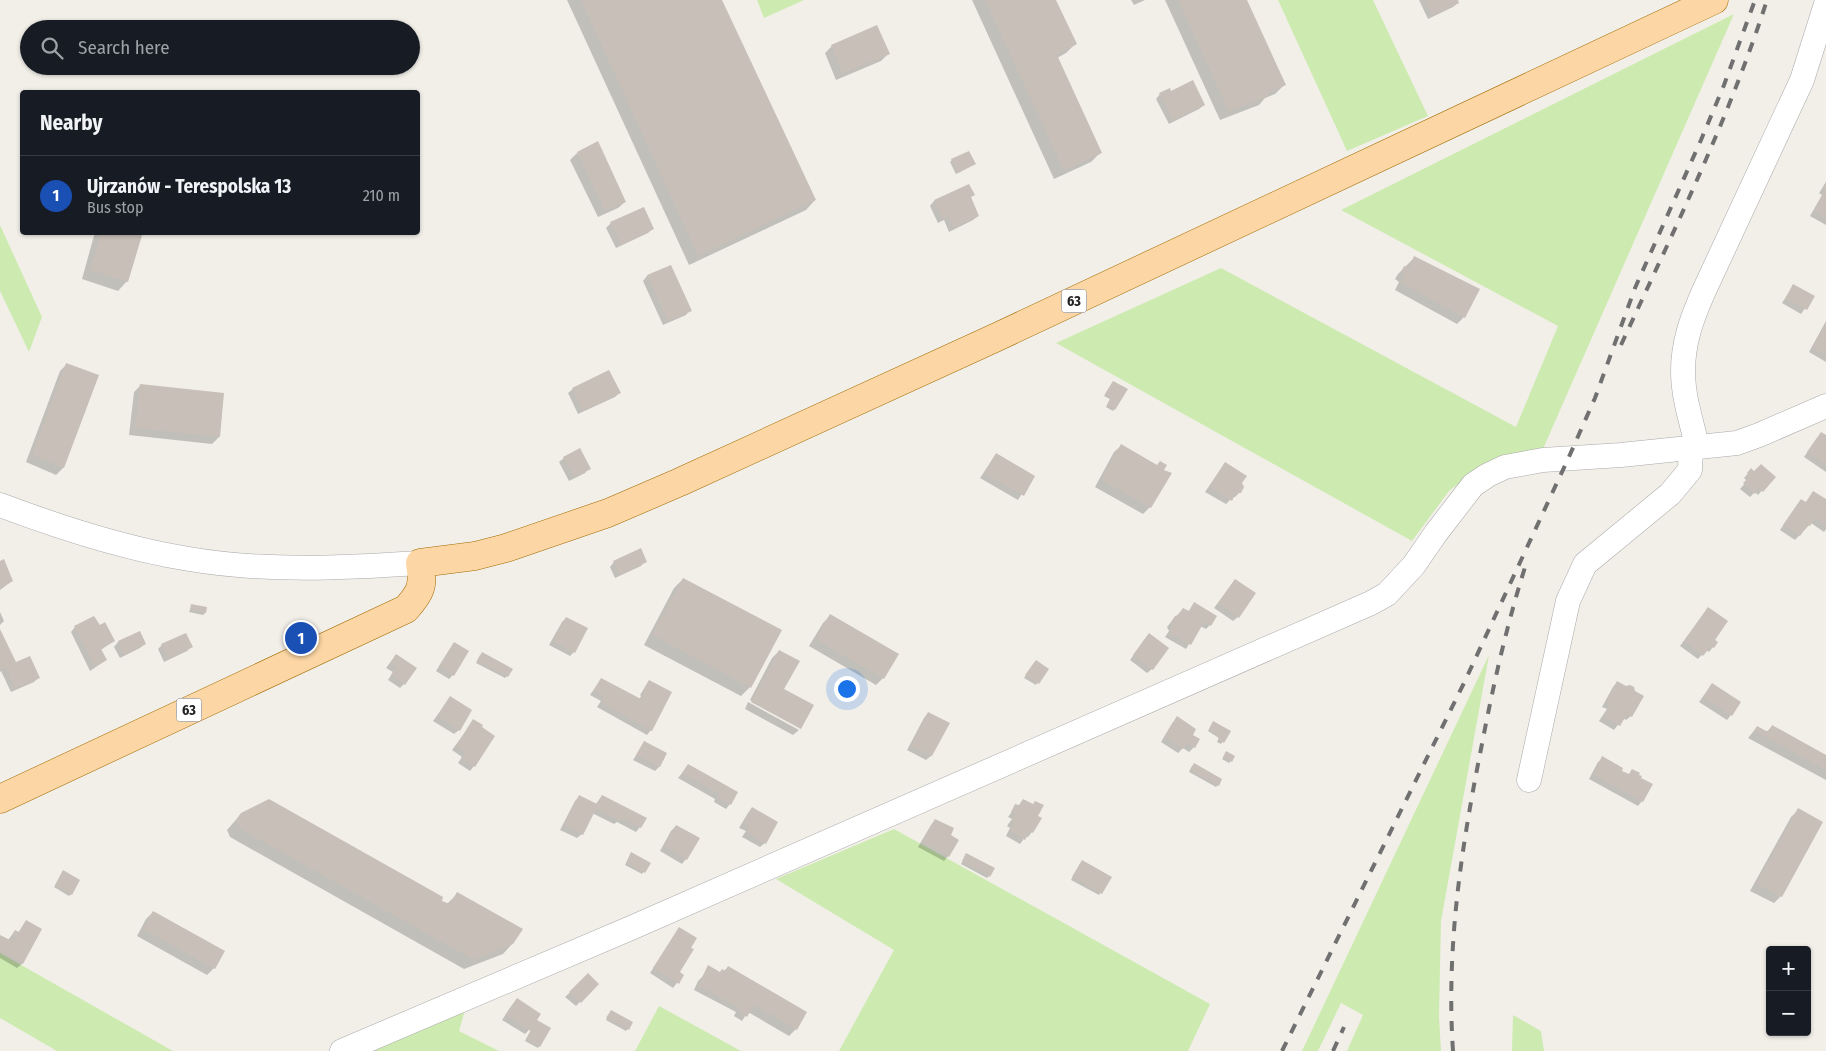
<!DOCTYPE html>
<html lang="en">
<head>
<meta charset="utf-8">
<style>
	:root { --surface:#171b24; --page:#20242c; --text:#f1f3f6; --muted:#9ea1a6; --line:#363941; --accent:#d40000 }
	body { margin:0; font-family:"Fira Sans Condensed",sans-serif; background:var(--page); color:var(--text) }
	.controls { position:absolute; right:15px; bottom:15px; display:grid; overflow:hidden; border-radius:5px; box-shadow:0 1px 4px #0004 }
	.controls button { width:45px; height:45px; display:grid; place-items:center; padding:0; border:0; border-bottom:1px solid var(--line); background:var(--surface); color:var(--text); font:25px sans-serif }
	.you { position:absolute; left:846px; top:688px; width:18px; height:18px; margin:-12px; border:4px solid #fff; border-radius:50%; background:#1a73e8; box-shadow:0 0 0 8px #1a73e833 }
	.badge { display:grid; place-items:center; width:32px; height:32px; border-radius:50%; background:var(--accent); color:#fff; font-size:16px; font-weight:700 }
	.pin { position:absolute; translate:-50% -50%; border:2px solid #fff; box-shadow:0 1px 5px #0006 }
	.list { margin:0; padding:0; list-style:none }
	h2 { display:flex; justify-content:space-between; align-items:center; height:65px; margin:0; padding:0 20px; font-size:21px }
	h2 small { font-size:16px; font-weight:400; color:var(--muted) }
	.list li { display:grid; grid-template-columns:32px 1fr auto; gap:15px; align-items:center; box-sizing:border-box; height:80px; padding:0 20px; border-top:1px solid var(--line) }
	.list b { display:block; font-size:19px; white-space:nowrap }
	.list p { margin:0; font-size:16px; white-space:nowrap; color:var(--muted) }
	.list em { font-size:16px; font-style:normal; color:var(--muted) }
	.icon { flex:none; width:28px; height:28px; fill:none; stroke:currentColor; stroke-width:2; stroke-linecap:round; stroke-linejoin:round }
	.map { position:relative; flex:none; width:1826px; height:1051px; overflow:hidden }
	.search { position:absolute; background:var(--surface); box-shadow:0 1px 4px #0004; left:20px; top:20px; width:400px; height:55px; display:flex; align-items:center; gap:12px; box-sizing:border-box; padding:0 18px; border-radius:28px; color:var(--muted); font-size:19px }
	.panel { position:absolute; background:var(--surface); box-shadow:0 1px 4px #0004; left:20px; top:90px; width:400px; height:145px; border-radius:5px }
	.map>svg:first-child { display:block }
</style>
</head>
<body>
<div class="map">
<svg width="1826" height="1051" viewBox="0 0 1826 1051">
	<rect width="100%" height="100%" fill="#f2efe9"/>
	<path fill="#cdebb0" d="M757,0h47l-40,18z
		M1278,0h95l55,116 -81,35z
		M1734,14l-191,435 -60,16 -34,26 -37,50 -356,-198 165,-75 295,159 42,-101 -217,-116z
		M0,225l42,92 -13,35 -29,-61z
		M1489,655l-48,266 -2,95 2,35h-94l16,-36 -22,-12 -23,48h-16z
		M894,829l316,175 -22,47h-349l55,-101 -118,-71z
		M0,953l173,98h-116l-57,-33z
		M659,1006l82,45h-106z
		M465,1010l-6,21 40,20h-126z
		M1513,1015l28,16 3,20h-32z"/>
	<path fill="#0003" d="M567,0h154l94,200 -9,10 -117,55z
		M972,0h83l20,44 -9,9 -9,5 44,94 -10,10 -37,17z
		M1131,0h14l-11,5z
		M1165,0h81l38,85 -9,9 -10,4 -6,7 -39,15z
		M1419,0h37l2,3 -5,4 -25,12z
		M832,46l56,8 -7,7 -45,19 -11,-27z
		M1171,93l33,12 -5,4 -30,15 -13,-25 4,-5z
		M577,153l48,49 -7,6 -20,9 -28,-57z
		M952,160l22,4 -18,10 -6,-12z
		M1826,182v43l-16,-9 12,-21 -3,-2z
		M934,201l44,15 -5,4 -24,12 -5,-12 -6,3 -8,-17z
		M643,208l9,21 -4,4 -32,15 -10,-20 5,-5z
		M95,232h47l-15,49 -9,10 -36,-12z
		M1415,257l49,60 -7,7 -62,-34 4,-8 -4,-3 3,-5z
		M671,267l19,43 -4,5 -23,10 -20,-44 4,-5z
		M1793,286l20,11 -12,17 -19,-11z
		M1826,321v41l-17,-10z
		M67,364l30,12 -34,92 -7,7 -30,-13 34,-91z
		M1113,382l1,27 -1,2 -7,-4 4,-8 -6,-3z
		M141,385l81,9 -3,43 -7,7 -83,-9 5,-43z
		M573,389l46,4 -4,4 -37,17 -10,-21z
		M1826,437v35l-22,-15 13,-19z
		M1121,446l29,61 -7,7 -48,-27 19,-35z
		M996,454l37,22 -15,24 -38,-22z
		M564,458l25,10 -4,5 -16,8 -10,-19z
		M1225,463l15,29 -5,5h-2l-7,7 -21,-12z
		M1751,470l3,3 20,4 -16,18 -3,-3 -5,5 -10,-8 7,-8 -3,-3z
		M1814,492l12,8v29l-2,3 -13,-9 -16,17 -15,-10 17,-25 4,-5 4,3z
		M645,561l-4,5 -26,12 -5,-11 4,-5z
		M0,562l12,19 -12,9z
		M683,579l67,108 -9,9 -97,-51 30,-57z
		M1235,580l3,37 -5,4 -19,-13z
		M1194,604l16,21 -4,4 -6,-3 -14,23 -21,-12 4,-6 -2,-4 4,-5 12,-13 5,3z
		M192,605l13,3v5l-2,2 -14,-3z
		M1708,608l5,39 -4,5 -3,-2 -8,9 -18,-13z
		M0,612l4,9 -4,4z
		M830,616l53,62 -7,7 -67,-39 14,-23z
		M566,618l8,34 -4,4 -21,-11 13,-23z
		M75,627l38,14 -12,9 5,10 -16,11 -19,-39z
		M0,632l15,31 23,15 -4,4 -23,10 -10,-21 -1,1z
		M139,632l6,12 -5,4 -20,10 -6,-11 4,-5z
		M1145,639l7,30 -5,4 -17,-13z
		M454,643l-1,32 -4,4 -13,-8z
		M162,645l29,2 -4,4 -23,11 -6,-13z
		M779,651l4,38 29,17 -13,23v-2l-49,-27 22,-42z
		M396,655l8,29 -4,4 -12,-8 5,-8 -7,-4z
		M480,655l27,21 -2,2 -29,-15z
		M1034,663l13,6 -11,16 -12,-7z
		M601,679l38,21 2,-4 -1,-1 9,-14 2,49 -4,5 -50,-28 4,-6 -11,-6z
		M1618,682l13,34 -5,4 -3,-2 -9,12 -15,-9 8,-12 -5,-2 11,-20z
		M1712,684l19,31 -4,5 -28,-18z
		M450,698l9,32 -5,4 -21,-13z
		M748,702l51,28 -6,5 -48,-26z
		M928,713l20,10 -17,33 -5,4 -19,-10 17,-32z
		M474,720v46l-4,5 -12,-8 4,-6 -10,-7z
		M1173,722l19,13 2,12 -5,5 -6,-4 -5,5 -17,-11z
		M1212,724l17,7 -8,13 -4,-2 2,-4 -11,-7z
		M1757,727l9,5 6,-5 54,30v23l-78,-42z
		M644,743l22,11 -7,13 -4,4 -22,-11z
		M1226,753l8,4 -5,6 -7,-4z
		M1603,758l39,43 -4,5 -49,-27 9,-17z
		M688,766l48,26 -6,12 -4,5 -12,-7 1,-3 -37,-21z
		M1192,766l26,19 -2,2 -27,-15z
		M602,796l38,31 -4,5 -19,-10 -3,2 -22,-11 -10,21 -5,4 -17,-8 15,-29 4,-4 16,8z
		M1016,806l24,13 -8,13 -4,5 -2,-1 -6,8 -14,-8 4,-8 -3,-2 5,-7 -4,-2z
		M752,808l13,35 -5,4 -18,-10 4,-6 -7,-3 9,-15z
		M1798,810l-17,86 -7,7 -24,-12 41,-74z
		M241,814l206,90 10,-10 55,50 -9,10 -39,15 -234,-132 -3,-7z
		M935,820l14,16 -1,20 -4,5 -26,-14 13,-22z
		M676,826l10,33 -4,5 -22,-13 11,-20z
		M630,856l19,7 -7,11 -17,-9z
		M965,857l24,19 -2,2 -26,-14z
		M1080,864l31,13 -12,18 -28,-15z
		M62,874l9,20 -2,2 -15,-9z
		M153,912l61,56 -7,7 -70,-39 9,-17z
		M26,921l14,8 -18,35 -5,4 -17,-10v-22l8,4 7,-9 3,2z
		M679,929l-1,43 5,3 -10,13 -23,-15z
		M708,967l12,6 8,-5 68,61 -7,7 -41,-24 -6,9 -8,-5 2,-4 -42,-22 4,-9 10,-10 -2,-2 -5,5z
		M588,975l9,9 -21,22 -11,-9z
		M513,1004l22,17 4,25 -1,2 -13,-7 8,-15 -8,8 -23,-14z
		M612,1011l20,12 -6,8 -20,-11z"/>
	<path fill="#c7bfb8" d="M581,0h141l94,200 -118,56z
		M985,0h71l21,44 -20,11 45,98 -38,18z
		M1178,0h69l39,85 -18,8 1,3 -40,16z
		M1425,0h33l1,3 -27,13z
		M877,25l13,29 -47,20 -12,-29z
		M1193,80l12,25 -32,15 -14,-27 11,-5 1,3z
		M598,141l28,61 -21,9 -28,-59z
		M969,151l7,13 -18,9 -7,-14z
		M1826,182v37l-12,-8 11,-21 -3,-1z
		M969,184l6,11 -4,2 8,19 -26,12 -4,-11 -7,2 -8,-19z
		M644,207l10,22 -33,16 -11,-23z
		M101,232h42l-15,50 -38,-12z
		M1414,256l66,33 -15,29 -64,-35 4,-9 -4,-2 3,-6 5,2z
		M671,265l21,46 -24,10 -21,-46z
		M1793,284l22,12 -8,14 -22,-11z
		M1826,323v32l-14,-7z
		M66,363l33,12 -35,93 -32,-13z
		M609,370l12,23 -39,18 -10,-23z
		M1113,381l15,8 -13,21 -8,-5 4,-8 -6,-3z
		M140,384l84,9 -4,44 -85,-9z
		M1821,432l5,3v30l-19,-13z
		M1121,444l36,21 3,-4 7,4 -3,5 8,3 -21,35 -50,-28z
		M580,448l11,21 -17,8 -11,-20z
		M996,453l39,23 -11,20 -40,-23z
		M1225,462l22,14 -5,7 2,4 -3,6h-5l-4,8 -23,-14z
		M1761,464l15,13 -13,15 -4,-4 -4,6 -12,-11 7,-7 -3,-3 4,-5 3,3z
		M1813,491l13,8v27l-11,-8 -5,8 -2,-1 -8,11 -17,-11 18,-26 5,3z
		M641,548l6,14 -27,13 -7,-14z
		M4,559l9,22 -13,7v-27z
		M683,578l99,52 -31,58 -99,-53z
		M1235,579l21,14 -17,25 -21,-15z
		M1194,602l23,14 -6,10 -7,-4 -13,23 -22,-12 4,-8 -2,-3 4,-6 3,-1 5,-7 6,3z
		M191,604l16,3 -1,6 -16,-3z
		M1708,607l20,14 -13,19 3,2 -4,6 -3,-2 -8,10 -19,-15z
		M830,614l69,40 -15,25 -69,-40z
		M94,616l6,9 5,-3 10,19 -14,8 6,11 -12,7 -21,-41z
		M566,617l22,11 -13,25 -22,-12z
		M0,629l16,33 14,-6 10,22 -25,11 -9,-21 -6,3z
		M140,631l6,13 -22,11 -6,-14z
		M186,633l7,14 -25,12 -7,-15z
		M1149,633l20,15 -16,22 -20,-15z
		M454,642l15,9 -15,25 -15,-10z
		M779,650l21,11 -16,28 30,16 -13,24 -50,-27z
		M482,652l31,17 -5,8 -31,-16z
		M396,654l21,14 -12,17 -14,-10 5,-8 -6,-4z
		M1036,660l13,9 -10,15 -14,-9z
		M601,678l40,21 4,-8 -2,-1 6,-10 23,12 -20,39 -51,-28 3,-7 -10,-6z
		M1617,681l9,5 4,-1 4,2 1,4 9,5 -12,21 -5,-3 -7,12 -17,-9 7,-13 -5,-2z
		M1712,683l29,19 -9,14 -29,-19z
		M450,696l22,14 -12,21 -23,-15z
		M928,712l22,11 -18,33 -21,-10z
		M1177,716l19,13 -3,6 7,4 -5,9 -8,-4 -3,5 -20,-12z
		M473,719l10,6 -1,2 13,9 -20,31 -14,-9 4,-6 -9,-6z
		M1213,721l18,10 -7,12 -6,-4 2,-3 -11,-7z
		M1772,725l54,30v15l-72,-39 3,-5 11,6z
		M644,741l23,12 -7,14 -24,-12z
		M1226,751l9,5 -3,6 -9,-5z
		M1602,756l21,12 -1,3 7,3 3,-5 8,4 -1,2 3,1 -1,2 12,6 -10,18 -50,-27z
		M1194,763l28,16 -3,7 -29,-16z
		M688,764l50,28 -7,13 -14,-8 2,-3 -37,-21z
		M579,795l18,9 5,-9 45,23 -6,10 -20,-10 -1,3 -24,-12 -13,26 -19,-10z
		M269,799l174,98 -1,4 8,3 7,-12 66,37 -10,15 -39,16 -235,-132 -3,-8 5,-7z
		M1023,799l10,5 2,-3 9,4 -6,11 4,2 -9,15 -3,-2 -5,9 -15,-9 4,-8 -3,-2 4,-7 -4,-2 4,-8 4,1z
		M752,807l26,15 -12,22 -20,-12 3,-6 -6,-3z
		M1798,808l25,14 -41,75 -26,-13z
		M935,819l19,9 -3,7 8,5 -10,17 -27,-15z
		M676,825l24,13 -13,22 -23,-14z
		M631,852l20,11 -6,10 -19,-10z
		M966,853l29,15 -5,9 -28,-16z
		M1082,860l30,17 -10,17 -30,-17z
		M63,870l17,10 -8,15 -17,-10z
		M153,911l72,40 -10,18 -72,-40z
		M26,920l16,9 -19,35 -23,-12v-17l14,7 2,-4 -4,-3 3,-5 4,2z
		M679,927l18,11 -6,10 3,1 -14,23 4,3 -5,9 -26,-16z
		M708,965l12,7 2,-3 3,2 3,-5 79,46 -10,18 -43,-25 -7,12 -9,-6 2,-3 -42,-22z
		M588,973l11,11 -18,19 -12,-11z
		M517,998l24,16 -4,6 14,8 -11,19 -14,-8 5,-8 -26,-16z
		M611,1010l22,12 -4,8 -23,-12z"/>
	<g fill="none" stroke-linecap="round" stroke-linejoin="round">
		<defs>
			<path id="minor" d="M1697,446c-4,-19 -11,-39 -13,-59 -5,-39 9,-73 25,-107l93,-200 24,-76
				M0,505c61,23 125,44 189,54 76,13 155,9 231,4
				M1529,780l39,-179 17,-37 85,-70 20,-24 1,-23
				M342,1051l289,-123 740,-325 16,-9 27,-29 22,-32 37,-48 15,-10 17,-8 38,-7 78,-5 116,-12 22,-8 67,-29"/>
			<path id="major" d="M0,799l406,-190c15,-17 18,-23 14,-46l55,-7 31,-8 102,-35 72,-31 317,-145 717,-337"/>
		</defs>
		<use href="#minor" stroke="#a9a9a9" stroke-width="25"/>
		<use href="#major" stroke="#a06b00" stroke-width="29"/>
		<use href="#minor" stroke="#fff" stroke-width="24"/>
		<use href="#major" stroke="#fcd6a4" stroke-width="28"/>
		<path stroke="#707070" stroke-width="4" stroke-dasharray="10 10" stroke-linecap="butt" d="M1621,345c52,-113 108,-226 146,-345
			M1282,1051l182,-368 104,-224 27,-61 40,-110 66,-148 23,-55 31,-85
			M1333,1051l11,-24
			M1453,1051c-7,-102 8,-202 28,-302 12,-63 26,-126 46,-188"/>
	</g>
	<g text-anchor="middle" stroke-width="4" stroke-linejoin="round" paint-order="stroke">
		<g fill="#fff" stroke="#646464" stroke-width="1">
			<rect x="1061.5" y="289.5" width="25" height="23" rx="4"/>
			<rect x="176.5" y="698.5" width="25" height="23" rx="4"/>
		</g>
		<g font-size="14" font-weight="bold" fill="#222">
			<text x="1074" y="306">63</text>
			<text x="189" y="715">63</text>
		</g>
	</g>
</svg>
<div class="controls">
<button>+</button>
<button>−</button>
</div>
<div class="you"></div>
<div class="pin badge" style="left:301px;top:638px;background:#1a4fb4">1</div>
<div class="search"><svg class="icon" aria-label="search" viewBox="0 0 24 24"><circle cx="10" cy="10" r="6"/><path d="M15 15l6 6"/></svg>Search here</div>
<section class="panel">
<h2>Nearby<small></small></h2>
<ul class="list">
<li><span class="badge" style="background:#1a4fb4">1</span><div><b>Ujrzanów - Terespolska 13</b><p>Bus stop</p></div><em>210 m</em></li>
</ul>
</section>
</div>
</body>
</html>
